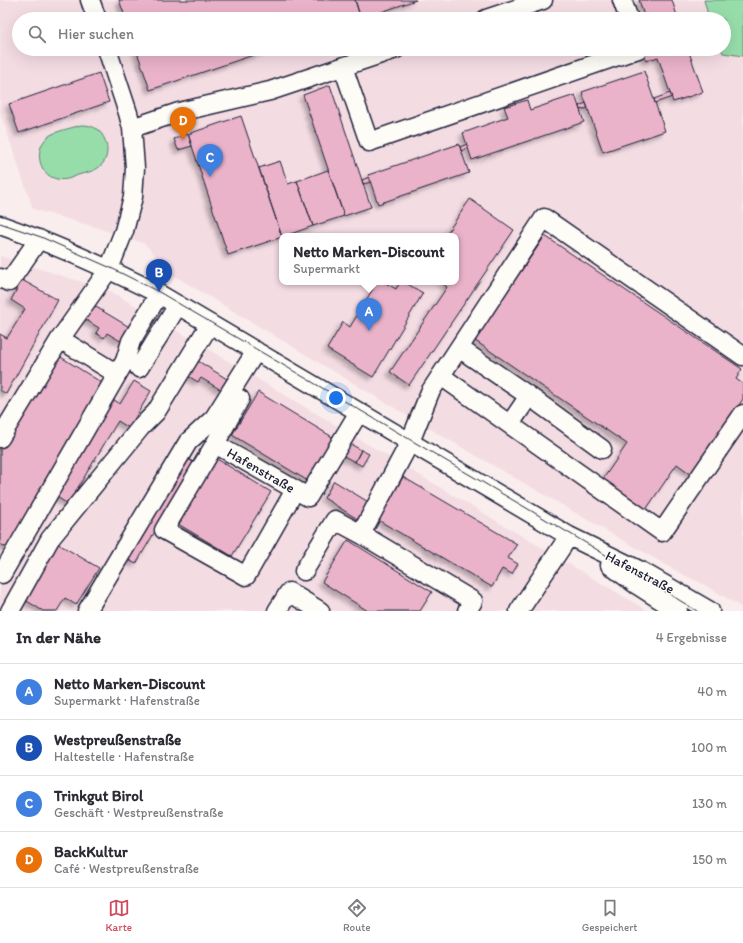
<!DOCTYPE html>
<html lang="de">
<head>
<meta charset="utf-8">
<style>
	:root { --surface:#fff; --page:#f7f7f7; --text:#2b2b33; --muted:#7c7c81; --line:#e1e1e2; --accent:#d1495b }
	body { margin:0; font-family:Itim,sans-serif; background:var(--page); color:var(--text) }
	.you { position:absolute; left:336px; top:398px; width:14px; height:14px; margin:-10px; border:3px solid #fff; border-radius:50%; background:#1a73e8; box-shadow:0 0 0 6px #1a73e833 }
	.badge { display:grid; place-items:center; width:26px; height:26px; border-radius:50%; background:var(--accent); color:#fff; font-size:13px; font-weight:700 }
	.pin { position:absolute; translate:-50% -33px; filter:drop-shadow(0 1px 2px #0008) }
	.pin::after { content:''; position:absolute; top:21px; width:14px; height:12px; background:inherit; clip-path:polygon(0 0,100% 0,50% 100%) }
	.popup { position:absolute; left:279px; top:233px; width:180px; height:52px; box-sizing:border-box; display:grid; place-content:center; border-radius:8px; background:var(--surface); filter:drop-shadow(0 1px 3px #0005); font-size:13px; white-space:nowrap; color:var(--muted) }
	.popup b { font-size:15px; color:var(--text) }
	.popup::after { content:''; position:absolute; left:50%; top:100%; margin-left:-8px; border:8px solid transparent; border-top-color:var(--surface) }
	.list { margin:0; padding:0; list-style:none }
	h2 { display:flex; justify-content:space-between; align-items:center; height:52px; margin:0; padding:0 16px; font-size:17px }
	h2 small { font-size:13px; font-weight:400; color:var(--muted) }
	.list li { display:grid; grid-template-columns:26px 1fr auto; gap:12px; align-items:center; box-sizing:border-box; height:56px; padding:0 16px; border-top:1px solid var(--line) }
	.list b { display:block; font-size:15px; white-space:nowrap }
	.list p { margin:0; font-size:13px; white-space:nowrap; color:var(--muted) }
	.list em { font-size:13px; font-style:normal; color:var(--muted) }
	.icon { flex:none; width:22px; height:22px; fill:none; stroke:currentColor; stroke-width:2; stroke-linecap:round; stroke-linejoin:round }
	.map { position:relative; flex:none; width:743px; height:611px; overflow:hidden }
	.search { position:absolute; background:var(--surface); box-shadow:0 4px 16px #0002; left:12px; right:12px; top:12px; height:44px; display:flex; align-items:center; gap:10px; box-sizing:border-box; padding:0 14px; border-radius:22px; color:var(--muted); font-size:15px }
	.sheet { height:276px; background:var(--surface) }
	nav { display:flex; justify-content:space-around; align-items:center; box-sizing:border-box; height:56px; border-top:1px solid var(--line); background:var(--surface); font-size:11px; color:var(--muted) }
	nav a { display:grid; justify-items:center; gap:2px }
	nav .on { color:var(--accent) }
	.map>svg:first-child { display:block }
</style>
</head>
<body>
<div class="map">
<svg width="743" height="611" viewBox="0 0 743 611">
	<defs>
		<filter id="shadow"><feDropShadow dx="-3.5" dy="3.5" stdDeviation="2" flood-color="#0004"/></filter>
	</defs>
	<rect width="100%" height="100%" fill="#f9edee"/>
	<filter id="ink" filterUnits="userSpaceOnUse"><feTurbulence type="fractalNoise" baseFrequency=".025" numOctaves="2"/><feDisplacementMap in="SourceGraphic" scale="8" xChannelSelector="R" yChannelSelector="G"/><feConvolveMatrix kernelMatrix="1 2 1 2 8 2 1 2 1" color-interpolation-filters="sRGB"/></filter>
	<g filter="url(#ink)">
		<path fill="#f4dce3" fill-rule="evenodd" d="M0,0h743v608l-40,-24 -23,-11 -262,-151 -245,-147 -28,-31 -53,-18 -59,-17 -33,-97zM19,19h705v30h-705zM282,236h174v46h-174z
			M0,256l110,35 538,320h-648z"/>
		<path fill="#97ddaa" stroke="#5c8072" d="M704,0h39v56l-20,-3 -2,-4h3v-30h-15z
			M81,125c7,0 12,1 17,5 11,10 13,29 0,38 -5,4 -14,5 -20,7 -7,3 -13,6 -21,4 -19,-4 -24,-31 -8,-43 7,-5 23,-8 32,-11z"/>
		<path fill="#eab3ca" stroke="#22223b" filter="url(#shadow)" d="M119,0h236l6,19h-235z
			M355,0h61l-55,19z
			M639,0h33l6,19h-33z
			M136,49h135l-121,41z
			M642,49h46l15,43 -30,10 -15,-45 -12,4z
			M644,71l21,60 -62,21 -21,-60z
			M99,73l10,29 -90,31 -10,-29z
			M330,85l41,122 -27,9 -41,-121z
			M670,93l2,4 -17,6 -1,-4z
			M575,95l9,27 -112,38 -9,-27 45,-16 -4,-10 23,-7 3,10z
			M586,103l2,5 -8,2 -1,-4z
			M241,116l41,121 -54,18 -40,-121z
			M188,134l4,12 -14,4 -4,-11z
			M459,144l10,29 -91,31 -10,-29z
			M467,144l1,4 -7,3 -1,-4z
			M280,161l8,23 9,-3 16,45 -31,11 -23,-69z
			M328,170l16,46 -31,10 -16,-45z
			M369,177l2,5 -8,2 -1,-4z
			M470,199l44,31 -105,155 -19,-13 57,-85 -7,-5h16v-46h-11z
			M545,236l197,133 -6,10 7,5v15l-51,76 -15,-11 -32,47 -44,-29 26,-38 -153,-104z
			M22,280l36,20 -52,94 -6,-4v-56l7,4 18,-29 -14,-9z
			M377,282h7l12,7 4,-7h4l19,11 -50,84 -46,-28 16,-27 7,5z
			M91,304l40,24 -9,14 -15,-9 -3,5 -8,-5 3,-5 -16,-10z
			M56,354l51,32 -98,163 -9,-5v-97z
			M198,361l29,18 -6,11 -20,-12 -3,4 -10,-6z
			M134,381l17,10 -22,37 -11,-7 -50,83 -16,-10 58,-97 10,7z
			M258,392l76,46 -26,43 -76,-46z
			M347,442l14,8 -6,12 -15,-8z
			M361,450l8,4 -7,12 -7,-4z
			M184,457l11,6 -59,101 -11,-6z
			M217,459l54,33 -39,64 -54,-32z
			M403,477l114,67 -9,14 10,6 -6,10 -10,-5 -10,18 -114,-67z
			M334,481l36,22 -11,17 -35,-22z
			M348,540l84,52 -12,19h-52l-46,-29z
			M55,542l44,26 -23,37 -11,-7 -8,13h-14l-21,-13z"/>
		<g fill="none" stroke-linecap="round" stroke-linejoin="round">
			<defs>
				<path id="minor" d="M90,0l7,19
					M622,0l7,19
					M486,19l57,-19
					M343,67l26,75 269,-93
					M132,128l47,-16 91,-21 126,-42
					M0,225c55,19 107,43 159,69l410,242 72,35 69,40
					M0,278l9,4 30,-43
					M60,339l57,35
					M459,348l70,48 -19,28
					M139,368l39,-63
					M441,376l221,156 81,-118
					M529,396l73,53
					M240,399l-25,45 93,53 51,-85
					M0,438l60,-99 49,-70 15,-38 9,-34 2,-29 -3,-40 -4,-15 -21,-64
					M215,444l-51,86 82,46 49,-86
					M361,534l112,67 -6,10
					M610,565l27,20 41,26
					M304,571l31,-51 26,14 49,-92 20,-50 114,-174 199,138
					M0,572l2,2 123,-213 6,-20 28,-47
					M10,611l40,-72 91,-112 15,-15 54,-88
					M87,611l101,-169 26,-24 42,-67
					M277,611l12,-19 31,19
					M519,611l50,-75"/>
			</defs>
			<use href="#minor" stroke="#22223b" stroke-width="21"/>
			<use href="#minor" stroke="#fdfcf7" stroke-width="18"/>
			<path stroke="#22223b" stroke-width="1" d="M0,223l41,14 70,31 48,24 432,254 106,65"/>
		</g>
	</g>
	<g text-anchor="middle" stroke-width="3" stroke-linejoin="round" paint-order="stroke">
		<g font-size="14" fill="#22223b" stroke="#fdfcf7">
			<text transform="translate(261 470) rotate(30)" y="5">Hafenstraße</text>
			<text transform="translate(640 572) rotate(28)" y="5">Hafenstraße</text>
		</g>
	</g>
</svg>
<div class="you"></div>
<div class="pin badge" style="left:369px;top:331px;background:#3f7fe0">A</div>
<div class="popup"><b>Netto Marken-Discount</b>Supermarkt</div>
<div class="pin badge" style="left:159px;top:292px;background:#1a4fb4">B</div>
<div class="pin badge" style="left:210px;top:177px;background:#3f7fe0">C</div>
<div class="pin badge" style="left:183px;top:140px;background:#e8710a">D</div>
<div class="search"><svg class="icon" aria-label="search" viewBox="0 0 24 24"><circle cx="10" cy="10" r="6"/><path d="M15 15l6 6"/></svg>Hier suchen</div>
</div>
<section class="sheet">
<h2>In der Nähe<small>4 Ergebnisse</small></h2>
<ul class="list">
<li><span class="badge" style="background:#3f7fe0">A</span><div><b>Netto Marken-Discount</b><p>Supermarkt · Hafenstraße</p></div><em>40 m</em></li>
<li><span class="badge" style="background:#1a4fb4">B</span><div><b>Westpreußenstraße</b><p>Haltestelle · Hafenstraße</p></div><em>100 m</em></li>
<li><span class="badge" style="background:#3f7fe0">C</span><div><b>Trinkgut Birol</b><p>Geschäft · Westpreußenstraße</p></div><em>130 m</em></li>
<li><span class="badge" style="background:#e8710a">D</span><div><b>BackKultur</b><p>Café · Westpreußenstraße</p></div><em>150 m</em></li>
</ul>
</section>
<nav>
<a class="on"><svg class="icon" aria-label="map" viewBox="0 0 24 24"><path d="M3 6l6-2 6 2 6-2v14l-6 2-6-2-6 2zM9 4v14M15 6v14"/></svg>Karte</a>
<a><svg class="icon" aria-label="directions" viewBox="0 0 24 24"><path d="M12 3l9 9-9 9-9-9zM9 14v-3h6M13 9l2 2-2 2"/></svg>Route</a>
<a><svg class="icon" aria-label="saved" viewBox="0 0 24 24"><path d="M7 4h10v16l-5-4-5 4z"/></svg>Gespeichert</a>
</nav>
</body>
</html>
